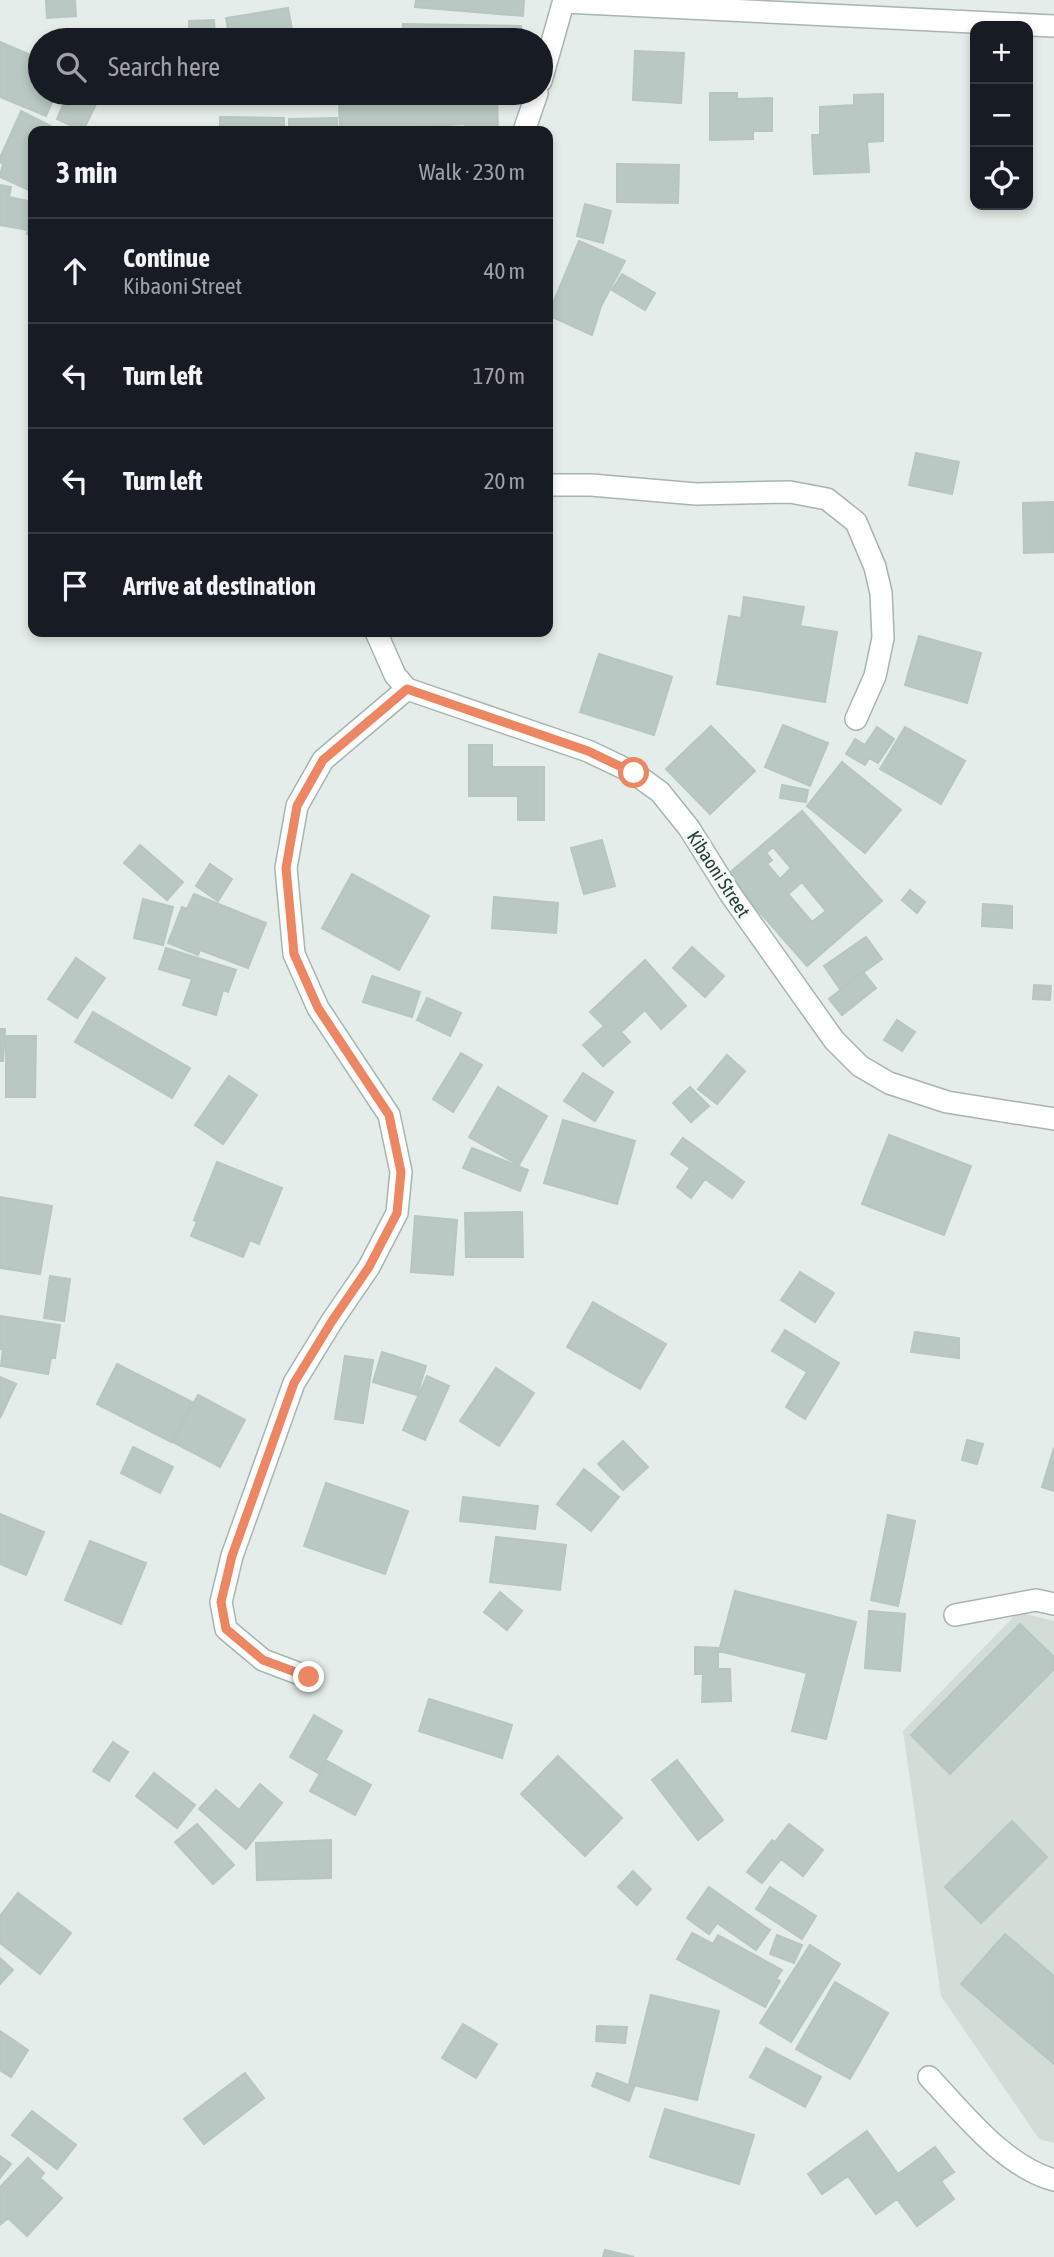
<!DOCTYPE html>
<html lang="en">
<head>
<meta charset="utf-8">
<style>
	:root { --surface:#171b24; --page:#20242c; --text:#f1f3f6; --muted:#9ea1a6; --line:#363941 }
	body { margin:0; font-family:"Asap Condensed",sans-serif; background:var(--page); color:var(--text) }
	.controls { position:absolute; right:21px; top:21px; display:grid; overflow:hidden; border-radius:14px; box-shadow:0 4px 10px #0003 }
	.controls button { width:63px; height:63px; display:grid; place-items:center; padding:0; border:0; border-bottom:2px solid var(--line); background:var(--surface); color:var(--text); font:35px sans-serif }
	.stop { position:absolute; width:21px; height:21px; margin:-16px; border:5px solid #ec8663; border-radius:50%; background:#fff }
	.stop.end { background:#ec8663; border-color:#fff; box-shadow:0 2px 7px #0008 }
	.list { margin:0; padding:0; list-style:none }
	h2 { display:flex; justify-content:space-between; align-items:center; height:91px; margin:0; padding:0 28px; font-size:30px }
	h2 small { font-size:23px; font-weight:400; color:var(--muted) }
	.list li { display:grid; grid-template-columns:46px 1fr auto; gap:21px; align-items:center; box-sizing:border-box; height:105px; padding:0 28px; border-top:2px solid var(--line) }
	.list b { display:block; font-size:26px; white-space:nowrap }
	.list p { margin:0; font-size:23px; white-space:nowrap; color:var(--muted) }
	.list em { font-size:23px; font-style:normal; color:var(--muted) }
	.icon { flex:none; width:38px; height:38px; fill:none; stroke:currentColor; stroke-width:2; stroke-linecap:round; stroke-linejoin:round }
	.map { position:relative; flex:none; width:1054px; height:2257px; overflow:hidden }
	.search { position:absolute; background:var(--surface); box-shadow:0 4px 10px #0003; left:28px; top:28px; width:525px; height:77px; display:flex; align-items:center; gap:18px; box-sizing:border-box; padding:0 24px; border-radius:38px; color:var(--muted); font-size:26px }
	.panel { position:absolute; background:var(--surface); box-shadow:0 4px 10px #0003; left:28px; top:126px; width:525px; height:511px; border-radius:14px }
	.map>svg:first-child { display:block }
</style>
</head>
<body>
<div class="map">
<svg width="1054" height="2257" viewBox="0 0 1054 2257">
	<rect width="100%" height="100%" fill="#e4ede9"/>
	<path fill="#d2ddd8" d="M1018,1612l36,9v522l-15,-4 -98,-143 -38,-265z"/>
	<path fill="#b9c8c2" stroke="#b7c6c0" stroke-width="2" fill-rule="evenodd" d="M46,0h29l1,16 -29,2z
		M416,0h108l-1,16 -108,-9z
		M288,8l6,32h-64l-4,-22z
		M214,20l1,20h-26v-19z
		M403,24l118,2v14h-119z
		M0,42l40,17v34h16l-10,23 -46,-19z
		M635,51l49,2 -3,50 -48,-3z
		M68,93h8l21,9 -14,29 -26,-12z
		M497,93l1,38h-33v-7l-125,7 -1,-28z
		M710,93h27v6l35,-1v33h-19v8l-43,1z
		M883,94v47l-16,1 2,30 -55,2 -2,-39h8v-28l34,-2v-10z
		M21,111l39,20h-27v61l-33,-15 3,-13 -3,-2v-4z
		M220,117l64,1v13h-64z
		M337,118v13h-48v-12z
		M1028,148h2l-2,46z
		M617,164l62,1 -1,38 -61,-1z
		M0,185l11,2 -2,10 24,5v33l-6,-1 1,-4 -28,-5z
		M585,204l26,7 -8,32 -26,-7z
		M579,241l46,20 -24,45 -9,29 -44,-20z
		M622,274l33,19 -10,17 -33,-20z
		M916,453l43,9 -7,32 -43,-9z
		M1054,502v50l-30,1 -1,-50z
		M744,597l60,10 -4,19 37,6 -12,70 -108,-18 12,-68 12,2z
		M919,636l62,17 -14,50 -62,-18z
		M599,654l73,23 -18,58 -74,-23z
		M783,725l45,18 -18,43 -45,-19z
		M711,726l44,45 -45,43 -44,-45z
		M877,727l17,12 -16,24 -9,-5 -4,7 -19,-11 9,-15 10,6z
		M905,727l60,34 -24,43 -61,-35z
		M469,745h23v22h52v53h-26v-24h-49z
		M842,762l59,48 -36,43 -58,-47z
		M782,785l26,5 -2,12 -26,-4z
		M802,811l80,90 -75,65 -80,-91zM773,847l18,21 -11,11 -13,-15 5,-4 -6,-7zM802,882l24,29 -14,11 -24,-28z
		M602,840l13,46 -31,8 -13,-46z
		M140,845l43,37 -16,18 -43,-37z
		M210,864l22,15 -14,22 -22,-15z
		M352,874l77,42 -30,54 -77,-42z
		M910,890l15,12 -8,11 -15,-13z
		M194,894l72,29 -18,45 -48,-18 -2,5 -30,-12 14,-36 5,2z
		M494,897l64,6 -2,30 -64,-5z
		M143,899l30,8 -10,38 -29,-7z
		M983,904l29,2v22l-30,-2z
		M866,937l16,22 -42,30 -16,-23z
		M692,947l32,29 -19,21 -32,-29z
		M166,948l70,22 -8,22 -5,-2 -7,25 -33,-10 9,-26 -33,-10z
		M76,958l29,20 -28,40 -29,-19z
		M645,960l41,46 -25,23 -16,-19 -24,22 9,10 -27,24 -20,-21 21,-19 -14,-14z
		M863,972l13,16 -34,27 -13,-16z
		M372,976l48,16 -8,25 -49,-15z
		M1034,985l17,1 -1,14 -17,-1z
		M427,998l34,15 -11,23 -33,-16z
		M93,1012l97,56 -18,30 -97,-56z
		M897,1020l18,12 -13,19 -18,-11z
		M0,1029h5l-2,32h-3z
		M6,1036h30l-1,61h-29z
		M461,1053l21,12 -29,47 -20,-13z
		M727,1055l18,16 -28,33 -19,-15z
		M583,1073l30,19 -18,29 -31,-20z
		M229,1076l28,19 -34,49 -28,-19z
		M498,1087l49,29 -28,49 -50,-28z
		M690,1087l19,19 -18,16 -18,-19z
		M563,1120l72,21 -18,63 -73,-21z
		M889,1135l82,31 -27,69 -82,-31z
		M683,1138l61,44 -12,16 -27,-19 -14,19 -14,-11 13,-19 -19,-14z
		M472,1148l56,22 -8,21 -57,-23z
		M217,1162l65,26 -23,56 -9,-4 -7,17 -52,-21 6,-14 -3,-2z
		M0,1197l52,9 -12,68 -40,-6z
		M522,1212l1,45h-57l-1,-44z
		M415,1216l42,4 -4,55 -42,-3z
		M800,1272l34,21 -19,29 -34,-22z
		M50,1276l20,3 -6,42 -20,-3z
		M593,1302l73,42 -26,45 -73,-42z
		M0,1316l60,9 -5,33h-4l-3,16 -47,-8 2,-17h-3z
		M785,1330l54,33 -34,56 -19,-12 21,-35 -35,-21z
		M915,1332l44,6v20l-48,-6z
		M382,1352l44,14 -9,29 -44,-13z
		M345,1356l28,4 -10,63 -28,-4z
		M117,1364l75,38 -21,40 -74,-38z
		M496,1368l38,25 -35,53 -39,-25z
		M427,1376l22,10 -24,54 -22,-10z
		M0,1377l16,7 -16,34z
		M198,1395l47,25 -25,47 -47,-25z
		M967,1440l16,4 -6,20 -15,-4z
		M623,1441l25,26 -25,23 -25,-26z
		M133,1447l40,20 -13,26 -39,-20z
		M1054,1448v43l-12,-4z
		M584,1469l35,28 -28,34 -34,-27z
		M326,1483l82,28 -23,63 -81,-28z
		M463,1497l75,9 -3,23 -75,-8z
		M0,1514l44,18 -18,43 -26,-11z
		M888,1515l27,6 -17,85 -27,-6z
		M496,1537l70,8 -6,45 -70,-8z
		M90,1541l56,22 -25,61 -56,-24z
		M735,1591l121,31 -30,117 -34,-8 15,-58 -88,-22z
		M500,1592l22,19 -15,19 -23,-18z
		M869,1611l36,3 -5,57 -35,-3z
		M1020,1624l34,33v12l-104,105 -39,-39z
		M695,1647l23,1v21h12l1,32 -29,1 1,-28h-8z
		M429,1699l83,26 -10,33 -83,-27z
		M314,1715l28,16 -24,42 -28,-16z
		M113,1742l15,10 -19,29 -16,-10z
		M558,1756l64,62 -37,38 -64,-62z
		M677,1760l46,60 -25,20 -46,-60z
		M327,1761l44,24 -16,30 -45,-24z
		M154,1773l41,32 -18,23 -41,-32z
		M260,1784l22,19 -36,46 -47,-40 17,-19 23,20z
		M1012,1821l35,36 -66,66 -36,-36z
		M197,1824l37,41 -21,19 -38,-42z
		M789,1824l34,26 -20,26 -22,-17 -19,24 -15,-11 25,-32 3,2z
		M331,1840v38l-74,2 -1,-37z
		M633,1871l18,18 -14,16 -19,-18z
		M709,1887l61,43 -14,20 -39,-27 -8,11 -22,-16z
		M770,1887l46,29 -14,23 -46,-30z
		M18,1893l53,40 -31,41 -40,-31v-27z
		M692,1933l21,11 5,-9 64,35 -6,9 4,2 -15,26 -88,-48z
		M1005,1934l49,42v88l-93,-80z
		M777,1935l25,10 -8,18 -24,-9z
		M810,1945l30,19 -49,78 -31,-19z
		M0,1958l13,12 -13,14z
		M835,1982l53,31 -38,66 -54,-30z
		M651,1995l68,16 -22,89 -68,-16z
		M463,2024l34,20 -21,34 -34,-20z
		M597,2026l30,1 -2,16 -29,-2z
		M0,2031l28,19 -17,27 -11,-7z
		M766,2048l55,29 -16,30 -55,-30z
		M245,2073l19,25 -60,46 -20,-25z
		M597,2073l37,14 -5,14 -37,-15z
		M665,2109l89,26 -15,49 -89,-27z
		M32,2111l44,34 -19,24 -45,-34z
		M867,2131l31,43 37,-27 19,25 -13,9 13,18 -37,27 -20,-27 -21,15 -28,-38 -26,18 -14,-20z
		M0,2156l11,8 -11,14z
		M28,2158l16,15 -4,5 22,20 -35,38 -19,-18 -8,7v-38z
		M605,2250l29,7h-31z"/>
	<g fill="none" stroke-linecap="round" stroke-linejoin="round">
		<defs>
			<path id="minor" d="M564,2l490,24
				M541,81l23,-81
				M524,131l13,-38
				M548,485h43l105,9 94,-2 37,7 29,23 19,45 6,26 2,45 -8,38 -19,43
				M376,632l19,43 12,14 181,62 46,22 26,19 29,36 40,64 105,148 26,26 29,17 58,19 107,17
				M955,1615l81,-15 18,4
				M308,1677l-45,-17 -37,-31 -5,-27 11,-46 62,-173 38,-62 37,-54 28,-54 4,-41 -12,-57 -71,-107 -24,-54 -8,-86 11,-62 26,-46 84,-71
				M929,2077c35,37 75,89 125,103"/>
		</defs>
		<use href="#minor" stroke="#a7b5b0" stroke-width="24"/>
		<use href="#minor" stroke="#fff" stroke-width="21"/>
	</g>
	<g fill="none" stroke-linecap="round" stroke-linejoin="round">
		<path stroke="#ec8663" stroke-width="9" d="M309,1677l-46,-17 -37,-31 -5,-27 11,-46 62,-173 38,-62 37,-54 28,-54 4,-41 -12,-57 -71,-107 -24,-54 -8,-86 11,-62 26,-46 84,-71 181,62 46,22"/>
	</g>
	<g text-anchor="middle" stroke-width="7" stroke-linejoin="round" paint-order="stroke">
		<g font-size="19" fill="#243e37" stroke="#f5f9f7">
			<text transform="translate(719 874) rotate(57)" y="7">Kibaoni Street</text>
		</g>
	</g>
</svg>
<div class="controls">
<button>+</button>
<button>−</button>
<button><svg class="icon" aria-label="locate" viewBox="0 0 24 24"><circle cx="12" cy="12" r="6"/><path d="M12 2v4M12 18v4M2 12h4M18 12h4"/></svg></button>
</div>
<div class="stop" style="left:634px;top:773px"></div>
<div class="stop end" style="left:309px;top:1677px"></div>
<div class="search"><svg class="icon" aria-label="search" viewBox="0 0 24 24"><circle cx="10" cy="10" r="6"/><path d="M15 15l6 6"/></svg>Search here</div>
<section class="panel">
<h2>3 min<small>Walk · 230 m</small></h2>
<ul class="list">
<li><svg class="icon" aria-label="ahead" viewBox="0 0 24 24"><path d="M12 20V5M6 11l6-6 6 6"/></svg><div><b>Continue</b><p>Kibaoni Street</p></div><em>40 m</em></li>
<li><svg class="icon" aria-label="left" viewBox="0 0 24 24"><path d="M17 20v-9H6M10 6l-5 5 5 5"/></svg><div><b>Turn left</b></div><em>170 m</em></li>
<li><svg class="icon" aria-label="left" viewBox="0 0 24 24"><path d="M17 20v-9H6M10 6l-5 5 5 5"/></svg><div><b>Turn left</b></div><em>20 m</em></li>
<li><svg class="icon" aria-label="arrive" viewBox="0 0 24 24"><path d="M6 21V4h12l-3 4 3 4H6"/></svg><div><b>Arrive at destination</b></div></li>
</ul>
</section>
</div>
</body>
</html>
